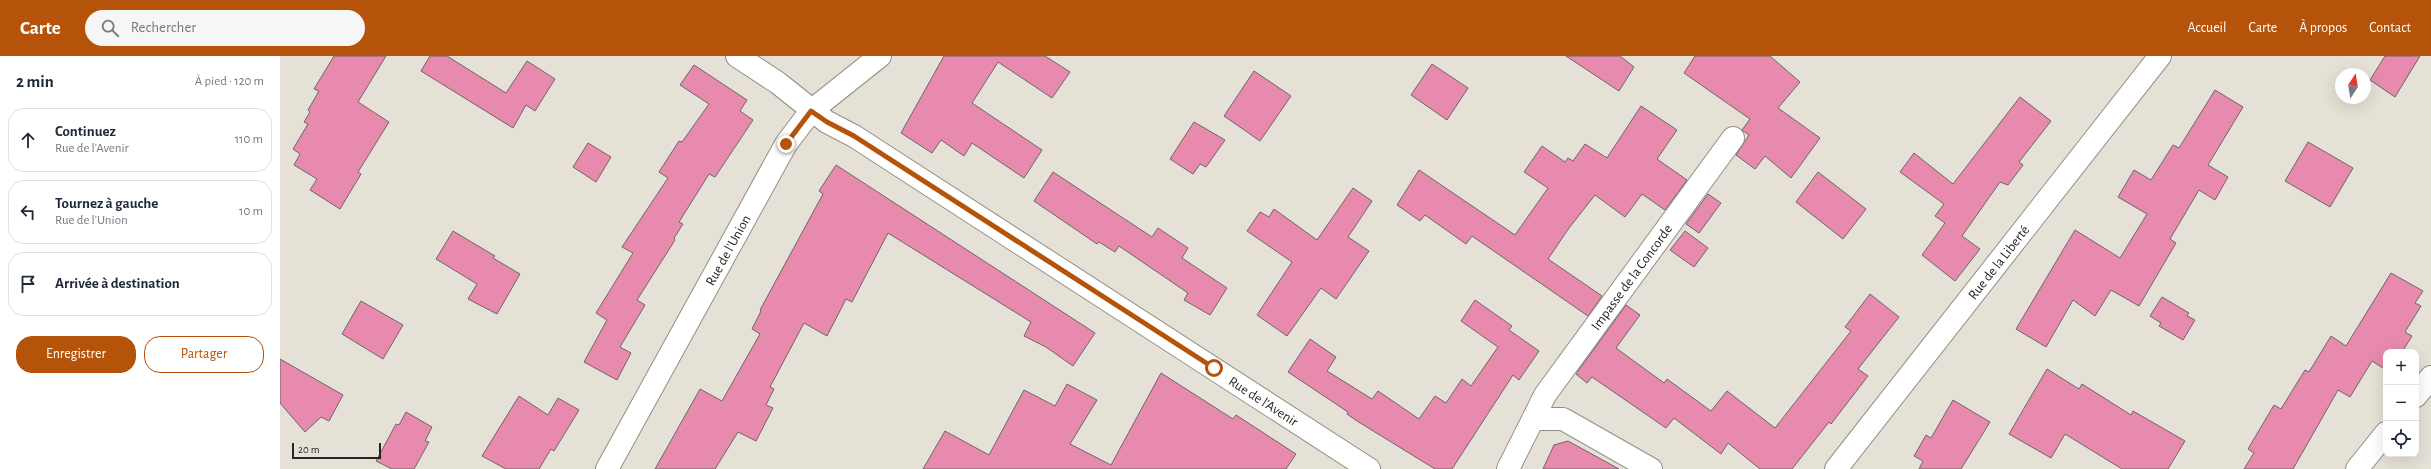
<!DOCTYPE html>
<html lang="fr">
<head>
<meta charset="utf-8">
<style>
	:root { --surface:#fff; --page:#f6f6f7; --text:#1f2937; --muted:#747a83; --line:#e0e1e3; --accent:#b45309 }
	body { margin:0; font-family:"Alegreya Sans",sans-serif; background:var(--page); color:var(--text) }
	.controls { position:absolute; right:12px; bottom:12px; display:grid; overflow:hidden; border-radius:8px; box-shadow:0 4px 16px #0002 }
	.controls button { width:36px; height:36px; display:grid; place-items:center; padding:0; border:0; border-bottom:1px solid var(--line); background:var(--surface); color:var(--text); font:20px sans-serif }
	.compass { position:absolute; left:2055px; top:12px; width:36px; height:36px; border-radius:50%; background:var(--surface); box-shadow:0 4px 16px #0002; rotate:12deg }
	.scale { position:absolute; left:12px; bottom:10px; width:89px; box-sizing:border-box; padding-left:4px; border:2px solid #282622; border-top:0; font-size:11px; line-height:14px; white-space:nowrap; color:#282622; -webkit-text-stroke:3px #e5e1d6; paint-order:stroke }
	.stop { position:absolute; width:12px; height:12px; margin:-9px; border:3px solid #b45309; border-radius:50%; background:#fff }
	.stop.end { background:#b45309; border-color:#fff; box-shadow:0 1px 4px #0008 }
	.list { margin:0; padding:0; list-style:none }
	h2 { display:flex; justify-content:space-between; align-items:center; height:52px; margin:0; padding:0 16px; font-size:17px }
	h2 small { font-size:13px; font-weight:400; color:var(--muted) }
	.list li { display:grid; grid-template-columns:26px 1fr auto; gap:12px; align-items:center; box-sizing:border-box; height:64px; margin:0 8px 8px; padding:0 8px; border:1px solid var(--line); border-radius:16px }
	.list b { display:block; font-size:15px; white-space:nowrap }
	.list p { margin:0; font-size:13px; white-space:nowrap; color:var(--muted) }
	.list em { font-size:13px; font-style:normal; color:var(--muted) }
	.actions { display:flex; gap:8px; padding:12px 16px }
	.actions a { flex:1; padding:9px 0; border:1px solid var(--accent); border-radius:16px; text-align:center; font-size:14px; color:var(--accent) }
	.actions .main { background:var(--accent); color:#fff }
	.icon { flex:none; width:22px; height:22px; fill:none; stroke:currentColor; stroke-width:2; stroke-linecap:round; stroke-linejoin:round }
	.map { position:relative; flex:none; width:2151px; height:413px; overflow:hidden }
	header { display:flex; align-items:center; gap:24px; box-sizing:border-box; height:56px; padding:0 20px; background:var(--accent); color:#fff }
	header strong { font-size:19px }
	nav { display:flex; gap:22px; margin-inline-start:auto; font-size:14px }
	.search { width:280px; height:36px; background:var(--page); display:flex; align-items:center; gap:10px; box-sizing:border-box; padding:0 14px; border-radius:22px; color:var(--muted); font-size:15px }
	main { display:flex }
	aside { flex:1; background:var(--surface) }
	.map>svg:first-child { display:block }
</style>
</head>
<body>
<header>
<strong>Carte</strong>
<div class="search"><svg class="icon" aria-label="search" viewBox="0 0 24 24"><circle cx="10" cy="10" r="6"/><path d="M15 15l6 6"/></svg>Rechercher</div>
<nav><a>Accueil</a><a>Carte</a><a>À propos</a><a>Contact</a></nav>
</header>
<main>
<aside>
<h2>2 min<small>À pied · 120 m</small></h2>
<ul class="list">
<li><svg class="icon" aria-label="ahead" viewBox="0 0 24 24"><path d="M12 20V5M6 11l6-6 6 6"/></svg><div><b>Continuez</b><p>Rue de l'Avenir</p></div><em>110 m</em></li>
<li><svg class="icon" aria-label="left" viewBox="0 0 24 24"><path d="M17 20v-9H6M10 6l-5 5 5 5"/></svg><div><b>Tournez à gauche</b><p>Rue de l'Union</p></div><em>10 m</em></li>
<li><svg class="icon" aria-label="arrive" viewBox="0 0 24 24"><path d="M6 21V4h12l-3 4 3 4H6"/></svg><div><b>Arrivée à destination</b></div></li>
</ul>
<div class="actions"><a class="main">Enregistrer</a><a>Partager</a></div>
</aside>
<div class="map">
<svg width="2151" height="413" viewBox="0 0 2151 413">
	<rect width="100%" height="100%" fill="#e5e1d6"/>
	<path fill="#e88aad" stroke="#6f6568" d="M54,0h52l-28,46 31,20 -31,50 3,2 -21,35 -30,-19 7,-11 -23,-14 6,-11 -7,-5 15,-25 -4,-2 6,-10 -2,-2 11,-19 -5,-2z
		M150,0h17l59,37 21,-32 28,18 -20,32 -9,-6 -13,23 -92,-57z
		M664,0h101l25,16 -18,26 -54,-36 -26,41 70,47 -18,28 -52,-35 -8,13 -23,-16 -9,13 -31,-20z
		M1286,0h54l14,11 -15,24z
		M1415,0h75l30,26 -22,26 42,30 -29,40 -26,-22 -10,13 -19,-14 13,-20 -7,-5 8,-11 -66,-46z
		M2105,0h35l-25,41 -25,-17z
		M1152,8l36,24 -21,32 -36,-25z
		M414,9l53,35 -7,11 13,9 -38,57 -6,-3 -30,48 4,2 -9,14 1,2 -38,60 8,5 -25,42 11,6 -14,27 -33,-18 23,-42 -11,-7 37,-60 -11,-6 46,-69 -9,-6 20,-31 3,1 27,-38 -29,-19z
		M974,15l37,25 -31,45 -36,-25z
		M1935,34l28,17 -35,58 20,12 -13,23 -16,-10 -29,49 6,4 -37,63 -28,-16 -16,26 -22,-16 -27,47 -30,-18 59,-99 45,28 27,-44 -29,-17 16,-27 17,10 22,-35 6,3z
		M1740,41l31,24 -32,41 4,3 -15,20 -8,-3 -38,54 18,13 -25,32 -33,-26 23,-32 -10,-7 9,-12 -44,-32 14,-19 39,31z
		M1361,50l36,24 -20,29 30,21 -22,30 -23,-16 -17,23 -30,-22 -26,33 -21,31 54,37 -14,20 -116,-80 -6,8 -41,-29 -5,6 -23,-16 22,-35 96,65 33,-47 -24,-16 18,-26 23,16 3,-4 5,3 12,-17 22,14z
		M914,66l31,18 -19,27 -6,-3 -7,10 -23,-15z
		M2028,86l45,26 -23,39 -45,-26z
		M308,87l23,14 -15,25 -23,-15z
		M556,109l259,168 -22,33 -27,-19 -22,-11 7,-14 -143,-89 -36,69 -6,-3 -19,37 -23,-13 -34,64 4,2 -8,16 7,3 -17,33 -18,-9 -23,37h-60l45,-80 22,12 38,-67 -8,-5 9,-18 -1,-1 63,-116 -4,-3z
		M773,116l99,65 6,-9 30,20 -6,10 45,30 -17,27 -26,-15 4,-7 -69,-47 -4,6 -16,-10 -2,2 -63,-43z
		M1538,116l48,37 -23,30 -47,-37z
		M1073,132l19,13 -24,36 21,14 -33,48 -15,-11 -34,48 -30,-21 35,-53 -45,-31 13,-19 9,5 5,-8 43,31z
		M1428,138l13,9 -22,30 -13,-9z
		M173,175l42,25 -2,2 27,16 -23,40 -29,-15 9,-15 -41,-25z
		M1405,175l23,17 -14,19 -24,-17z
		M2111,217l32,18 -8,12 6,3 -16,26 7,4 -10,16h-16v18l-14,-9 -22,36 -12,-7 -45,79h-49l10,-16 -6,-4 26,-44 7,4 24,-39 4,2 22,-36 15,10z
		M1590,238l29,23 -41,52 10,7 -37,48 -2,-2 -37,47h-32l-32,-26 -7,11 -47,-36 -8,10 -74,-51 -5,6 -11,-9 50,-69 14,10 -24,33 48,35 3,-4 44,32 16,-20 48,37 76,-97 -6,-4z
		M1882,241l27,16 -2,3 8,4 -12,20 -24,-14 2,-3 -11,-7z
		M1195,244l37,26 -3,4 30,21 -20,29 -6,-5 -61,94h-17l-78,-48 -10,-7 1,-2 -60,-40 22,-33 26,18 -9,14 45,28 6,-8 41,28 16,-23 11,7 16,-24 9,7 27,-39 -37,-26z
		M81,245l42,24 -20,34 -41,-25z
		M0,303l63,36 -14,26 -8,-4 -16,15 -25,-29z
		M1767,313l32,20 3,-5 49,31 2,-4 52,30 -17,28h-46l-57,-35 -14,24 -42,-24z
		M881,317l72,46 3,-4 60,39 -10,15h-363l22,-38 44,24 35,-65 31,16 12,-22 30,16 -27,44 41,21z
		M239,340l29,19 10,-17 21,12 -25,41 -3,-2 -12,20h-33l-24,-13z
		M1673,344l37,22 -29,47h-42l4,-8 -9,-5 12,-21 5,3z
		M126,356l26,15 -7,14 4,1 -15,27h-22l-16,-8 20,-37 3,1z
		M1288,385l51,28h-76l11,-24z"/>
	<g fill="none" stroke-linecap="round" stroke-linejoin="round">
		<defs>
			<g id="minor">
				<path id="s1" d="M457,0l41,27 49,39 27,14 515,333"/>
				<path d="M2136,340l15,-19"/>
				<path d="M1254,363h29l88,50"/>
				<path id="s2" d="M327,413l179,-325 25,-33 69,-55"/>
				<path id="s3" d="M1228,413l37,-74 188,-257"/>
				<path id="s4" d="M1556,413l324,-413"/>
				<path d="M2077,413l29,-36"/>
			</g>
		</defs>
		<use href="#minor" stroke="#938f86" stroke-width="24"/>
		<use href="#minor" stroke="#fff" stroke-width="22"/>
	</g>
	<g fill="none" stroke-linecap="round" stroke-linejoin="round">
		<path stroke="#b45309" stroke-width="5" d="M506,88l25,-33 16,11 27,14 360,232"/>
	</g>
	<g text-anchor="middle" stroke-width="4" stroke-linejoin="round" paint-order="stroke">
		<g font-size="14" fill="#282622" stroke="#e5e1d6">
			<text dy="5" stroke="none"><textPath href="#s2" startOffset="250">Rue de l'Union</textPath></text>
			<text dy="5" stroke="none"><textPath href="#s4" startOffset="263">Rue de la Liberté</textPath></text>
			<text dy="5" stroke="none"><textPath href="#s3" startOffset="229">Impasse de la Concorde</textPath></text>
			<text dy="5" stroke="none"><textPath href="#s1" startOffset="630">Rue de l'Avenir</textPath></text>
		</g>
	</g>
</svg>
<div class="controls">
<button>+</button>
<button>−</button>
<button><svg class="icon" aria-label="locate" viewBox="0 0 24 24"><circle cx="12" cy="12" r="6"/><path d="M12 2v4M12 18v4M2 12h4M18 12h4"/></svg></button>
</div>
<svg class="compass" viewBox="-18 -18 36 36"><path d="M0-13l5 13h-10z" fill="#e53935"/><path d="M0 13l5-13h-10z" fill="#747a83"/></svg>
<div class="scale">20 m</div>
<div class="stop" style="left:934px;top:312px"></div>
<div class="stop end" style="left:506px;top:88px"></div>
</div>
</main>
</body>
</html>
